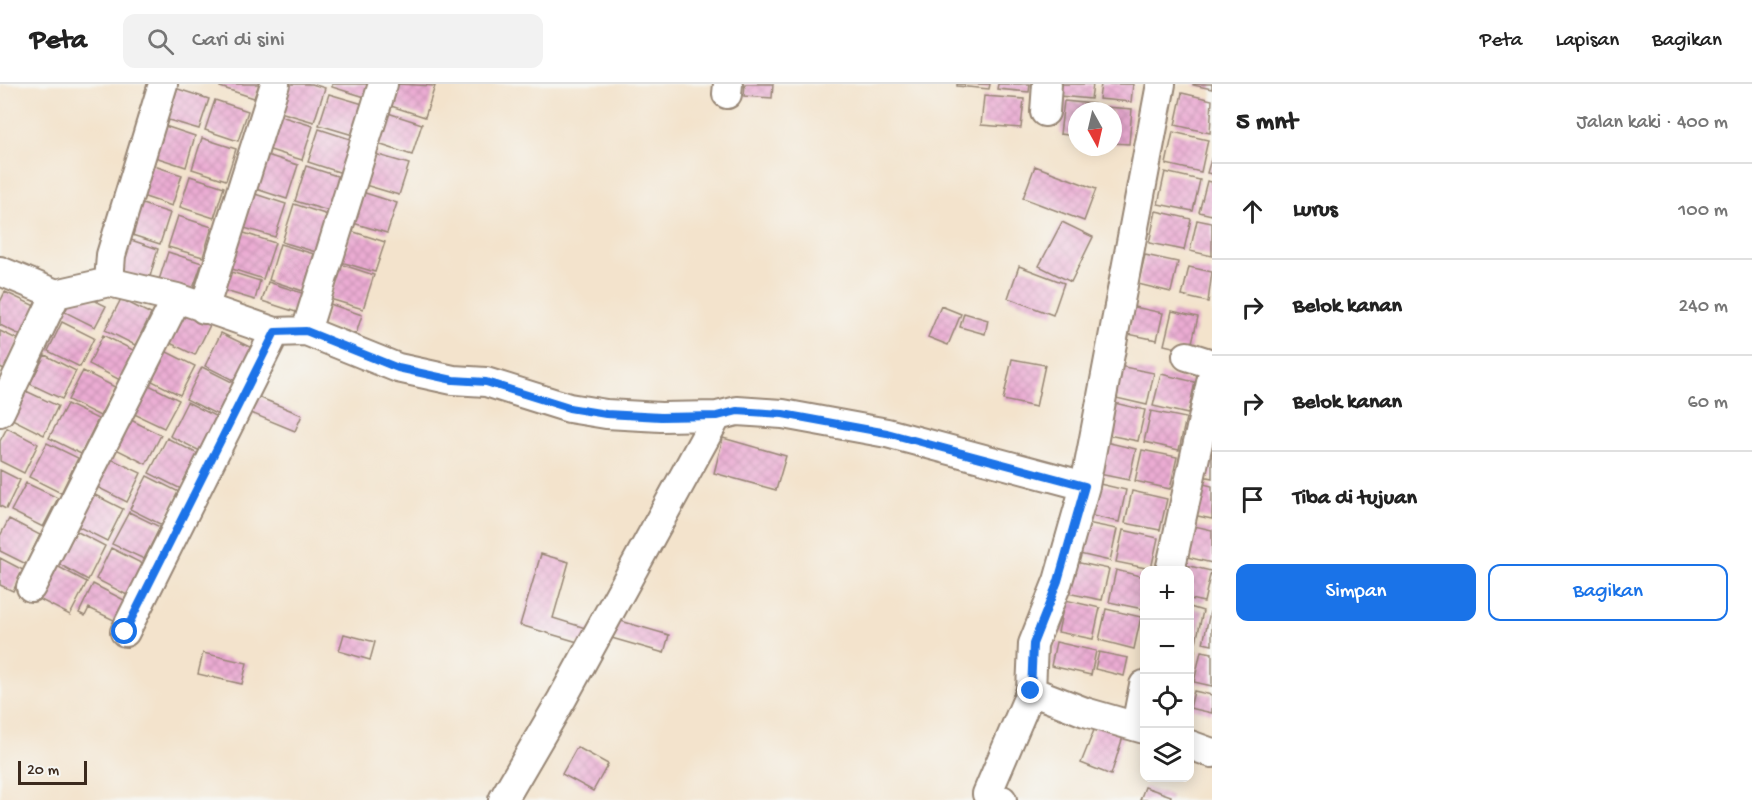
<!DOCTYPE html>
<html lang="id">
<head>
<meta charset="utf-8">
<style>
	:root { --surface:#fff; --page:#f2f2f2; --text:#222; --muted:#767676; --line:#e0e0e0; --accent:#1a73e8 }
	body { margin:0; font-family:"Gochi Hand",sans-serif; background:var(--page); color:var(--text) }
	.controls { position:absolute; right:18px; bottom:18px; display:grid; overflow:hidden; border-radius:12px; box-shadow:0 3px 15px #0003 }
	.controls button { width:54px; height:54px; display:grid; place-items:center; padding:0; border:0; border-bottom:2px solid var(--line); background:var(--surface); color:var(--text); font:30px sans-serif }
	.compass { position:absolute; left:1068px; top:18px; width:54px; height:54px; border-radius:50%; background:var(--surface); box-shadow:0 3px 15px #0003; rotate:172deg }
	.scale { position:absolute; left:18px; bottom:15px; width:69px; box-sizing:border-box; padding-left:6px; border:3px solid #3b2a1e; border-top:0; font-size:16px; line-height:21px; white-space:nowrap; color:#3b2a1e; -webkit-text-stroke:4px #f6f6f2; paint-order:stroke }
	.stop { position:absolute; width:18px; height:18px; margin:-14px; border:4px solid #1a73e8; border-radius:50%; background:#fff }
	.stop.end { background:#1a73e8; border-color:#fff; box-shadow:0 2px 6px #0008 }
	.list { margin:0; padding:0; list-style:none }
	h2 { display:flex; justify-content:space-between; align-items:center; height:78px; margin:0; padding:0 24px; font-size:26px }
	h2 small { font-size:20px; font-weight:400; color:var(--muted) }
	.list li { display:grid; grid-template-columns:39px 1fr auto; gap:18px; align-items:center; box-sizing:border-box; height:96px; padding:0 24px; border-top:2px solid var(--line) }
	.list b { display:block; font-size:22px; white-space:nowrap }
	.list em { font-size:20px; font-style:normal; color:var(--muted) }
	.actions { display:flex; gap:12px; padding:18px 24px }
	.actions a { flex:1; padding:14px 0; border:2px solid var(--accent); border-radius:12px; text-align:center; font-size:21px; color:var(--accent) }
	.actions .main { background:var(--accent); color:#fff }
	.icon { flex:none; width:33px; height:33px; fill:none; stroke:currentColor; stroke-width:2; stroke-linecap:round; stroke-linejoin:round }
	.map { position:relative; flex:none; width:1212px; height:716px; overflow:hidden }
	header { display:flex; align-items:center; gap:36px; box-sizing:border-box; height:84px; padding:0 30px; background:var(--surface); border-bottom:2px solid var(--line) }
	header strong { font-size:28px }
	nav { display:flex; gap:33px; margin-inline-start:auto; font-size:21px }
	.search { width:420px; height:54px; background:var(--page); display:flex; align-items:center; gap:15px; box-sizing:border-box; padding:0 21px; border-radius:12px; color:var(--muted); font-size:22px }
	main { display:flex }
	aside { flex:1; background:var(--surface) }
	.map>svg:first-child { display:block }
</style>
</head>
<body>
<header>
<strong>Peta</strong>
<div class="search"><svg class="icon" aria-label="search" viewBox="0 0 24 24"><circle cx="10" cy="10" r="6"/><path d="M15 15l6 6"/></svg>Cari di sini</div>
<nav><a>Peta</a><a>Lapisan</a><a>Bagikan</a></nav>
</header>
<main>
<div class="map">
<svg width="1212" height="716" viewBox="0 0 1212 716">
	<defs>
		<pattern id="building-cross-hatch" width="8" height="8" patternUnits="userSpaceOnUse" patternTransform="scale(1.5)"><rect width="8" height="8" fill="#ebacd3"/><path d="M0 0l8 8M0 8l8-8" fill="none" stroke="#ca94b5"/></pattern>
	</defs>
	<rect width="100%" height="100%" fill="#f6f6f2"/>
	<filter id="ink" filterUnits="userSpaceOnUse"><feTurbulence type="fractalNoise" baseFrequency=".0167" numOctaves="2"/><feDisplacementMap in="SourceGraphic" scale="12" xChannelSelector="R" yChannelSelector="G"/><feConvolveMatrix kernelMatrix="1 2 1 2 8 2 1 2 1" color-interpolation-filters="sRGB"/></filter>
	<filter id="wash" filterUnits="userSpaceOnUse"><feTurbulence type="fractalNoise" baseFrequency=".008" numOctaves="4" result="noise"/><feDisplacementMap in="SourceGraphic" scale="24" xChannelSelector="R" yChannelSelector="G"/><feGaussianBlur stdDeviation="1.35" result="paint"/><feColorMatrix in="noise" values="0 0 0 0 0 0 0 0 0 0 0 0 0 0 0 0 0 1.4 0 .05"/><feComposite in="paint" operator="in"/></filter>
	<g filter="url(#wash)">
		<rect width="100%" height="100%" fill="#f3e3cc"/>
		<g id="blocks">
			<path fill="url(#building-cross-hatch)" d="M221,0h38l-5,14 -34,-11z
				M289,0h23l13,4 -11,34 -34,-10z
				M332,0h37l-4,13 -33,-10z
				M398,0l37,2 -10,31 -34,-11z
				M745,0h28l-1,14 -28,-2z
				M957,0h33l-1,5 -32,-3z
				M998,0h32l-1,8 -32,-3z
				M1060,0h33l-2,15 -32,-3z
				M1101,0h32l-2,18 -32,-3z
				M1193,0h19v5l-19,-4z
				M175,4l34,11 -10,30 -34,-10z
				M1182,9l30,7 -2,33 -35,-8z
				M329,10l34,10 -10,31 -34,-10z
				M984,12l40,3 -3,29 -40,-3z
				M215,16l33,11 -10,30 -33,-11z
				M1064,17l30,3v7h-17v25l-17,-2z
				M1105,23l27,2 -3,35 -16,-1v-32h-8z
				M388,29l34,11 -10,31 -34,-11z
				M277,31l36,11 -11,34 -35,-11z
				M162,41l33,11 -9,31 -34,-11z
				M319,45l34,11 -11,33 -34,-11z
				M1173,48l35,8 -7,32 -35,-8z
				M202,54l34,11 -10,31 -34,-11z
				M264,70l34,11 -11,34 -34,-11z
				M375,70l34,10 -10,31 -34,-10z
				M1212,72v18l-5,-1z
				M148,80l34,11 -10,31 -33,-11z
				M306,82l34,11 -11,34 -34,-10z
				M1035,82l61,23 -12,32 -61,-23z
				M1165,88l35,8 -7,31 -35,-7z
				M190,92l34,11 -10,31 -34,-11z
				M1207,97l5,1v33l-13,-3z
				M362,108l35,11 -10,30 -34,-10z
				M252,109l34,11 -11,33 -34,-10z
				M136,118l34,11 -10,31 -34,-11z
				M294,120l34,11 -12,37 -34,-10z
				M1156,127l35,8 -7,31 -35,-7z
				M178,132l34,11 -9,30 -35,-10z
				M1197,136l15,3v33l-22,-5z
				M1062,138l31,15 -22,45 -32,-16z
				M351,147l34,11 -10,30 -34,-10z
				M241,148l34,11 -12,36 -34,-11z
				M125,154l33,11 -9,31 -34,-11z
				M280,160l34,10 -11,37 -34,-11z
				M168,168l34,11 -10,28 -33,-11z
				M1145,171l33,7 -7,30 -33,-8z
				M340,180l34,11 -11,34 -33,-10z
				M1019,182l45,17 -11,32 -45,-17z
				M1189,183l23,5 -4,30 -26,-6z
				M228,187l32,10 -5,19 -33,-10z
				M268,198l37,12 -6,19 -37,-12z
				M75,207l31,15 -11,21 -30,-15z
				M5,208l32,15 -15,29 -22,-11v-23z
				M121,215l30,15 -16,31 -30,-15z
				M330,220l32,11 -6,19 -33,-11z
				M941,222l20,8 -13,31 -20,-8z
				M1134,223l29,6 -6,27 -29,-6z
				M186,226l25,13 -16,32 -25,-12z
				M1172,227l26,6 -8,34 -26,-6z
				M964,229l24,7 -3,14 -25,-7z
				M62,238l32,16 -14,29 -32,-16z
				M0,247l19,9 -15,29 -4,-2z
				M221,249l35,17 -17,33 -34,-17z
				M103,251l32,16 -15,29 -31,-16z
				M165,267l30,15 -15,29 -30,-15z
				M45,271l31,16 -14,28 -32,-15z
				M1012,275l33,6 -9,42 -33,-7z
				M1119,282l35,7 -7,32 -35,-8z
				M202,283l36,18 -16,32 -36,-18z
				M83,287l32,16 -15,29 -32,-16z
				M1161,290l34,8 -7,32 -35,-8z
				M147,300l32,16 -15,28 -32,-15z
				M26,307l32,15 -14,29 -32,-16z
				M251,310l51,21 -7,16 -51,-21z
				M187,318l32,16 -17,34 -32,-16z
				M1110,318l35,8 -7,31 -35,-7z
				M67,320l31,15 -17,35 -32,-16z
				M1151,327l35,7 -7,32 -35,-8z
				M129,335l32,16 -15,29 -32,-16z
				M7,344l31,16 -14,29 -24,-12v-20z
				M167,354l31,16 -17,35 -32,-16z
				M723,354l63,18 -10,34 -62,-17z
				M1101,357l35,8 -7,31 -35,-7z
				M47,359l31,15 -17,35 -32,-16z
				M1212,361v33l-15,-3z
				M1142,366l35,7 -7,32 -35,-8z
				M109,374l32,15 -14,29 -32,-16z
				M0,386l20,10 -14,29 -6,-3z
				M147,392l32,16 -17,33 -32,-16z
				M1091,398l35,8 -7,32 -35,-8z
				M1195,398l17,4v33l-24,-5z
				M26,399l32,15 -15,29 -32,-16z
				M1132,407l35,8 -7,31 -35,-7z
				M91,409l32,16 -16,32 -32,-16z
				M129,428l31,15 -16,32 -32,-15z
				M9,435l31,16 -14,29 -26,-13v-15z
				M1082,438l35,7 -7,32 -35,-8z
				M1186,440l26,6v33l-33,-8z
				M74,446l31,16 -17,34 -31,-17z
				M1123,446l35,8 -7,31 -35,-7z
				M111,464l32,16 -16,31 -31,-16z
				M541,470l28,8 -16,56 39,12 -4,15 -68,-20z
				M0,474l23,12 -10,21 -13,-6z
				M1075,478l34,7 -7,31 -35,-7z
				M1177,479l34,8 -7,31 -14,-3v-28h-15z
				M55,481l32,17 -17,33 -31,-16z
				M1116,486l28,7 -1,32 -34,-7z
				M93,500l37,19 -10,20 -31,-15 -4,8 -6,-3z
				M1065,516l35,8 -7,31 -35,-7z
				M1190,523l13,4 -7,31 -6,-1z
				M1106,525l35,8 -7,32 -35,-9z
				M1210,528h2v33l-9,-2z
				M614,535l55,16 -5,18 -56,-16z
				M344,550l31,8 -5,18 -31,-9z
				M1056,558l40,9 -5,24 -40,-9z
				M1190,564l5,2 -5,18z
				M1201,567l11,2v33l-18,-4z
				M1099,568l29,6 -4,18 -29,-7z
				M203,569l44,10 -5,21 -44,-10z
				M1194,607l18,4v18l-22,-5z
				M1098,636l27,10 -14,45 -30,-12z
				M577,663l31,17 -15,27 -31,-17z
				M1145,703l26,9 -1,4h-30z"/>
		</g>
	</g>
	<g filter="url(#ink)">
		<use href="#blocks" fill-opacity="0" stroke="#978675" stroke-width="1.5"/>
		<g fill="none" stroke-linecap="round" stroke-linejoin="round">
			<defs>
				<path id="minor" d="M727,10l1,-10
					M1045,28l2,-28
					M0,187l56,23 53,-12 68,16 98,34 31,-1 92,37 55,12 33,2 83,26 37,6 55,3 56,-1 20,-5 46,3 104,19 198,53
					M109,198l2,-27 52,-171
					M204,225l71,-225
					M306,247l77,-247
					M1187,272l25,8
					M0,328l56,-118
					M1170,487l42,-193
					M31,503l146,-289
					M125,548l150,-300
					M1031,607l54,21 59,17
					M1136,642l8,-41
					M1190,661l22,8
					M503,716l59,-101 155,-283
					M1002,716l-15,-6 44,-103 2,-47 25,-63 27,-95 76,-402"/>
			</defs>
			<use href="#minor" stroke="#978675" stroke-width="32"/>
			<use href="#minor" stroke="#fff" stroke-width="28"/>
		</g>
	</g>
	<g fill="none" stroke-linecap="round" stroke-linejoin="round" filter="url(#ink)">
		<path stroke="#1a73e8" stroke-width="8" d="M125,548l150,-300 31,-1 92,37 55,12 33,2 83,26 37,6 55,3 56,-1 20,-5 46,3 104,19 198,53 -27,95 -25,63 -2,47"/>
	</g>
</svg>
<div class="controls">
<button>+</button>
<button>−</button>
<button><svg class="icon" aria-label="locate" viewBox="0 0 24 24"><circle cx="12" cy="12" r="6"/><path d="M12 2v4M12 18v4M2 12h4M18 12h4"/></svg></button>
<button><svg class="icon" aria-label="layers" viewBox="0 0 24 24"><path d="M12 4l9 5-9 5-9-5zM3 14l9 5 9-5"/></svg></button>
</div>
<svg class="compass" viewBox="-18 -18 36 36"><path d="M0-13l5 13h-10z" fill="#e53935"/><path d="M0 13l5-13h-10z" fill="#767676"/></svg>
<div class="scale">20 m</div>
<div class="stop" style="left:125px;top:548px"></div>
<div class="stop end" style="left:1031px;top:607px"></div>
</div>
<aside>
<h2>5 mnt<small>Jalan kaki · 400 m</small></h2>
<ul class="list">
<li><svg class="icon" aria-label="ahead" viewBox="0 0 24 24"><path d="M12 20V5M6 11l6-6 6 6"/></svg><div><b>Lurus</b></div><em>100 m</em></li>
<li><svg class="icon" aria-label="right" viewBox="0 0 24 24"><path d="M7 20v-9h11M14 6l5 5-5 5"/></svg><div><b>Belok kanan</b></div><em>240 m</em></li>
<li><svg class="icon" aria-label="right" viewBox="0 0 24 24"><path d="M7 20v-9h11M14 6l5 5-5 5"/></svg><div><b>Belok kanan</b></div><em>60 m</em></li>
<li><svg class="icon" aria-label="arrive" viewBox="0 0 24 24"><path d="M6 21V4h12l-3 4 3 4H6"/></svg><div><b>Tiba di tujuan</b></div></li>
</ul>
<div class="actions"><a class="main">Simpan</a><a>Bagikan</a></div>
</aside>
</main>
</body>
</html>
